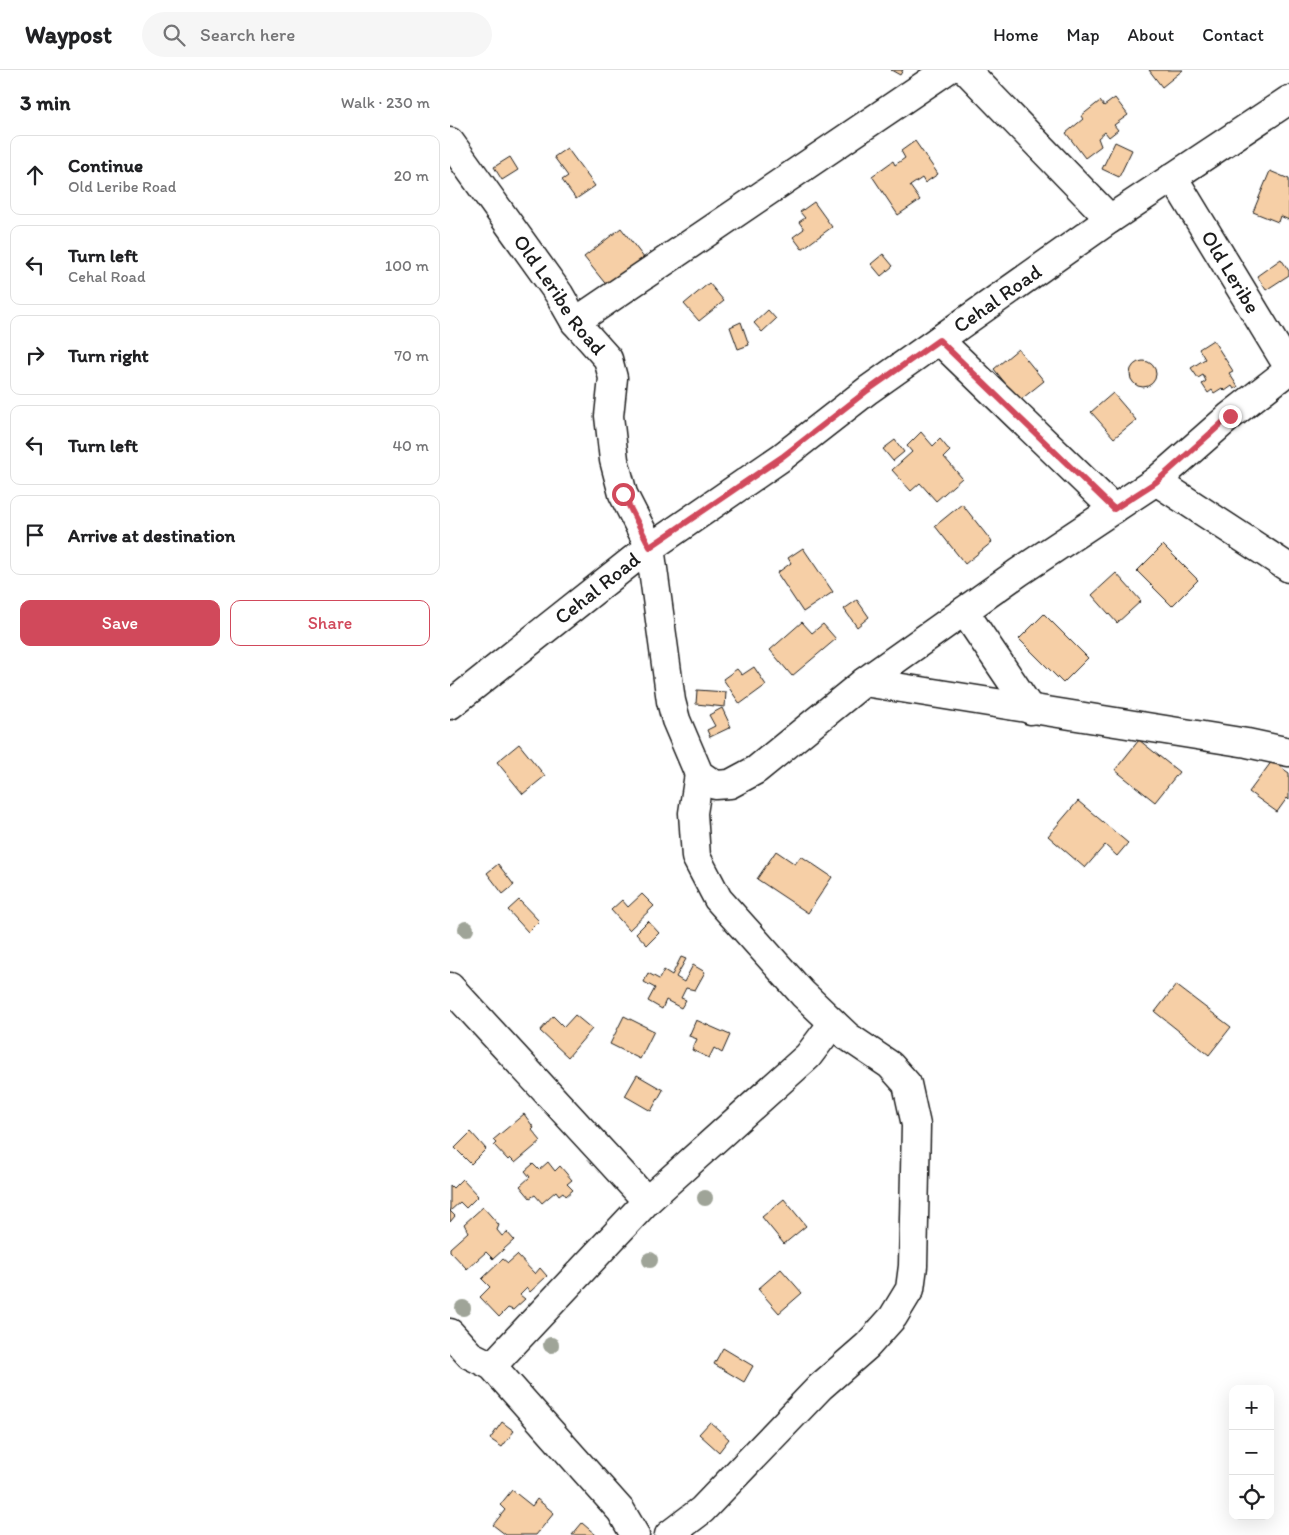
<!DOCTYPE html>
<html lang="en">
<head>
<meta charset="utf-8">
<style>
	:root { --surface:#fff; --page:#f6f6f6; --text:#202124; --muted:#757577; --line:#e0e0e0; --accent:#d1495b }
	body { margin:0; font-family:Itim,sans-serif; background:var(--page); color:var(--text) }
	.controls { position:absolute; right:15px; bottom:15px; display:grid; overflow:hidden; border-radius:10px; box-shadow:0 5px 20px #0002 }
	.controls button { width:45px; height:45px; display:grid; place-items:center; padding:0; border:0; border-bottom:1px solid var(--line); background:var(--surface); color:var(--text); font:25px sans-serif }
	.stop { position:absolute; width:15px; height:15px; margin:-11px; border:4px solid #d1495b; border-radius:50%; background:#fff }
	.stop.end { background:#d1495b; border-color:#fff; box-shadow:0 1px 5px #0008 }
	.list { margin:0; padding:0; list-style:none }
	h2 { display:flex; justify-content:space-between; align-items:center; height:65px; margin:0; padding:0 20px; font-size:21px }
	h2 small { font-size:16px; font-weight:400; color:var(--muted) }
	.list li { display:grid; grid-template-columns:32px 1fr auto; gap:15px; align-items:center; box-sizing:border-box; height:80px; margin:0 10px 10px; padding:0 10px; border:1px solid var(--line); border-radius:10px }
	.list b { display:block; font-size:19px; white-space:nowrap }
	.list p { margin:0; font-size:16px; white-space:nowrap; color:var(--muted) }
	.list em { font-size:16px; font-style:normal; color:var(--muted) }
	.actions { display:flex; gap:10px; padding:15px 20px }
	.actions a { flex:1; padding:11px 0; border:1px solid var(--accent); border-radius:10px; text-align:center; font-size:18px; color:var(--accent) }
	.actions .main { background:var(--accent); color:#fff }
	.icon { flex:none; width:28px; height:28px; fill:none; stroke:currentColor; stroke-width:2; stroke-linecap:round; stroke-linejoin:round }
	.map { position:relative; flex:none; width:839px; height:1465px; overflow:hidden }
	header { display:flex; align-items:center; gap:30px; box-sizing:border-box; height:70px; padding:0 25px; background:var(--surface); border-bottom:1px solid var(--line) }
	header strong { font-size:24px }
	nav { display:flex; gap:28px; margin-inline-start:auto; font-size:18px }
	.search { width:350px; height:45px; background:var(--page); display:flex; align-items:center; gap:12px; box-sizing:border-box; padding:0 18px; border-radius:28px; color:var(--muted); font-size:19px }
	main { display:flex }
	aside { flex:1; background:var(--surface) }
	.map>svg:first-child { display:block }
</style>
</head>
<body>
<header>
<strong>Waypost</strong>
<div class="search"><svg class="icon" aria-label="search" viewBox="0 0 24 24"><circle cx="10" cy="10" r="6"/><path d="M15 15l6 6"/></svg>Search here</div>
<nav><a>Home</a><a>Map</a><a>About</a><a>Contact</a></nav>
</header>
<main>
<aside>
<h2>3 min<small>Walk · 230 m</small></h2>
<ul class="list">
<li><svg class="icon" aria-label="ahead" viewBox="0 0 24 24"><path d="M12 20V5M6 11l6-6 6 6"/></svg><div><b>Continue</b><p>Old Leribe Road</p></div><em>20 m</em></li>
<li><svg class="icon" aria-label="left" viewBox="0 0 24 24"><path d="M17 20v-9H6M10 6l-5 5 5 5"/></svg><div><b>Turn left</b><p>Cehal Road</p></div><em>100 m</em></li>
<li><svg class="icon" aria-label="right" viewBox="0 0 24 24"><path d="M7 20v-9h11M14 6l5 5-5 5"/></svg><div><b>Turn right</b></div><em>70 m</em></li>
<li><svg class="icon" aria-label="left" viewBox="0 0 24 24"><path d="M17 20v-9H6M10 6l-5 5 5 5"/></svg><div><b>Turn left</b></div><em>40 m</em></li>
<li><svg class="icon" aria-label="arrive" viewBox="0 0 24 24"><path d="M6 21V4h12l-3 4 3 4H6"/></svg><div><b>Arrive at destination</b></div></li>
</ul>
<div class="actions"><a class="main">Save</a><a>Share</a></div>
</aside>
<div class="map">
<svg width="839" height="1465" viewBox="0 0 839 1465">
	<rect width="100%" height="100%" fill="#fff"/>
	<filter id="ink" filterUnits="userSpaceOnUse"><feTurbulence type="fractalNoise" baseFrequency=".02" numOctaves="2"/><feDisplacementMap in="SourceGraphic" scale="10" xChannelSelector="R" yChannelSelector="G"/><feConvolveMatrix kernelMatrix="1 2 1 2 8 2 1 2 1" color-interpolation-filters="sRGB"/></filter>
	<g filter="url(#ink)">
		<path fill="#f6cfa6" stroke="#1c1c1c" d="M441,0h12l-3,5z
			M699,0h34l-21,17z
			M665,28l13,17 -14,10 4,5 -9,7 -4,-5 -7,6 3,8 -16,12 -19,-25 17,-14 -2,-3 19,-15 4,5z
			M465,71l23,33 -13,9 -3,-5 -12,8 10,14 -22,15 -26,-39 21,-15 2,4 10,-7 -4,-7z
			M665,72l17,8 -13,27 -17,-8z
			M117,78l28,38 -19,13 -14,-19 6,-4 -14,-19z
			M60,87l8,13 -16,10 -8,-13z
			M820,101l19,8v41l-9,-4 -2,6 -25,-10z
			M364,132l18,25 -30,22 -9,-12 11,-8 -5,-7 6,-4 -5,-6z
			M171,158l27,35 -36,29 -28,-35z
			M433,184l10,12 -12,10 -10,-12z
			M831,189l8,12v4l-23,15 -9,-14z
			M259,213l15,18 -25,20 -15,-17z
			M318,240l8,9 -14,13 -8,-9z
			M291,252l8,23 -11,4 -8,-22z
			M763,270l20,31 -4,2 9,14 -4,2 -2,-3 -7,5 -3,-3 -8,5 -2,-3 -4,3 -6,-9 4,-3 -3,-6 -5,3 -7,-10 14,-9 -6,-10z
			M568,279l26,32 -25,20 -25,-32z
			M680 304a13 13 0 1 1 26 0a13 13 0 1 1-26 0Z
			M663,323l23,27 -22,18 -23,-26z
			M471,362l12,14 7,-7 10,12 -6,6 18,21 -26,23 -16,-18 -9,8 -19,-21 20,-18 -5,-6z
			M445,370l9,12 -11,9 -10,-12z
			M512,434l30,38 -27,22 -30,-38z
			M713,475l35,35 -26,26 -35,-35z
			M353,478l30,44 -30,20 -26,-39 14,-10 -3,-5z
			M666,503l25,28 -24,22 -25,-28z
			M407,530l12,17 -12,10 -13,-18z
			M594,544l44,44 -25,25 -44,-44z
			M352,552l10,11 11,-9 13,15 -44,37 -22,-26z
			M304,597l12,18 -26,19 -17,-25 14,-10 5,6z
			M247,620l29,2 -1,15 -29,-3z
			M272,638l9,19 -21,10 -3,-7 8,-4 -6,-11z
			M689,670l40,32 -24,30 -40,-32z
			M69,674l26,32 -22,18 -26,-32z
			M822,691l17,12v27l-2,-2 -10,14 -28,-20z
			M628,731l50,42 -11,13 -12,-11 -20,23 -37,-32z
			M326,781l19,13 6,-8 31,21 -24,36 -51,-34z
			M48,794l16,21 -11,9 -16,-21z
			M192,824l12,12 -25,24 -18,-20 11,-10 6,7z
			M69,830l20,21 -11,11 -20,-22z
			M198,851l11,12 -12,12 -11,-12z
			M231,887l5,2 -10,18 8,5 9,-17 12,7 -10,18 -9,-2 -5,10 5,2 -5,8 -15,-8 -4,9 -14,-8 7,-13 -11,-6 4,-9 11,6 5,-9 8,5z
			M726,915l55,42 -22,28 -54,-43z
			M125,945l17,14 -24,28 -28,-26 13,-15 11,11z
			M174,946l30,15 -14,28 -30,-15z
			M246,950l34,15 -8,18 -8,-5 -5,10 -17,-8 5,-11 -8,-3z
			M187,1005l26,15 -12,21 -26,-15z
			M74,1044l10,14 -2,2 9,11 -26,22 -5,-5 -2,2 -14,-15 2,-2 -3,-3z
			M21,1062l15,17 -15,15 -16,-16z
			M98,1092l7,9 5,-5 12,14 -5,4 6,6 -7,6 -3,-4 -4,3 -3,-4 -14,12 -7,-8 -5,3 -10,-12 10,-9 -5,-6 8,-7 6,6z
			M12,1109l16,17 -12,12 -6,-6 -10,9 5,5 -5,6v-37l3,3z
			M334,1129l22,27 -22,18 -22,-27z
			M33,1137l16,18 -2,5 5,6 5,-4 7,8 -21,19 -7,-7 -19,17 -17,-18v-3l18,-16 -4,-8z
			M67,1185l18,19 5,-6 7,8 -17,16 -3,-4 -7,7 5,4 -12,11 -5,-2 -9,9 -19,-20 10,-10 -8,-8 21,-20 5,4z
			M331,1199l21,24 -23,20 -21,-24z
			M273,1278l30,18 -9,16 -30,-18z
			M52,1352l12,9 -12,16 -12,-8z
			M260,1352l19,17 -10,13 -20,-18z
			M62,1420l20,16 5,-7 17,14 -18,22h-30l-13,-10 12,-15 -5,-5z
			M132,1453l14,12h-24z"/>
		<g fill="none" stroke-linecap="round" stroke-linejoin="round">
			<defs>
				<g id="minor">
					<path d="M516,0l144,149"/>
					<path id="s1" d="M0,72l109,152 16,28 33,37 5,19 -4,38 5,44 9,34 27,53 21,154 5,19 23,54 16,11 15,-1 26,-14 108,-88 155,-110 137,-91 74,-65 59,-46"/>
					<path id="s2" d="M723,107l116,191"/>
					<path d="M125,252l372,-252"/>
					<path d="M489,270l175,169"/>
					<path d="M706,411l133,87"/>
					<path d="M514,541l67,99"/>
					<path d="M414,612l383,61 42,9"/>
					<path id="s3" d="M0,635l184,-146 148,-102 86,-67 242,-171 179,-119"/>
					<path d="M0,917l197,214"/>
					<path d="M0,1263l20,22 22,11 129,145 14,24"/>
					<path d="M42,1296l155,-165 161,-145 25,-33"/>
					<path d="M219,1465l33,-25 118,-123 47,-41 26,-29 17,-28 3,-23 3,-141 -9,-41 -17,-19 -43,-29 -44,-42 -85,-95 -22,-42 -3,-44 6,-39"/>
				</g>
			</defs>
			<use href="#minor" stroke="#1c1c1c" stroke-width="31"/>
			<use href="#minor" stroke="#fff" stroke-width="28"/>
		</g>
		<g fill="#9fa498">
			<circle cx="16" cy="859" r="8"/>
			<circle cx="255" cy="1128" r="8"/>
			<circle cx="200" cy="1190" r="8"/>
			<circle cx="13" cy="1238" r="8"/>
			<circle cx="101" cy="1275" r="8"/>
		</g>
	</g>
	<g fill="none" stroke-linecap="round" stroke-linejoin="round" filter="url(#ink)">
		<path stroke="#d1495b" stroke-width="6" d="M173,424l27,53 132,-90 86,-67 71,-50 175,169 42,-27 74,-66"/>
	</g>
	<g text-anchor="middle" stroke-width="4" stroke-linejoin="round" paint-order="stroke">
		<g font-size="21" fill="#1c1c1c" stroke="#fff">
			<text dy="7" stroke="none"><textPath href="#s2" startOffset="111">Old Leribe</textPath></text>
			<text dy="7" stroke="none"><textPath href="#s1" startOffset="188">Old Leribe Road</textPath></text>
			<text dy="7" stroke="none"><textPath href="#s3" startOffset="682">Cehal Road</textPath></text>
			<text dy="7" stroke="none"><textPath href="#s3" startOffset="188">Cehal Road</textPath></text>
		</g>
	</g>
</svg>
<div class="controls">
<button>+</button>
<button>−</button>
<button><svg class="icon" aria-label="locate" viewBox="0 0 24 24"><circle cx="12" cy="12" r="6"/><path d="M12 2v4M12 18v4M2 12h4M18 12h4"/></svg></button>
</div>
<div class="stop" style="left:173px;top:424px"></div>
<div class="stop end" style="left:780px;top:346px"></div>
</div>
</main>
</body>
</html>
